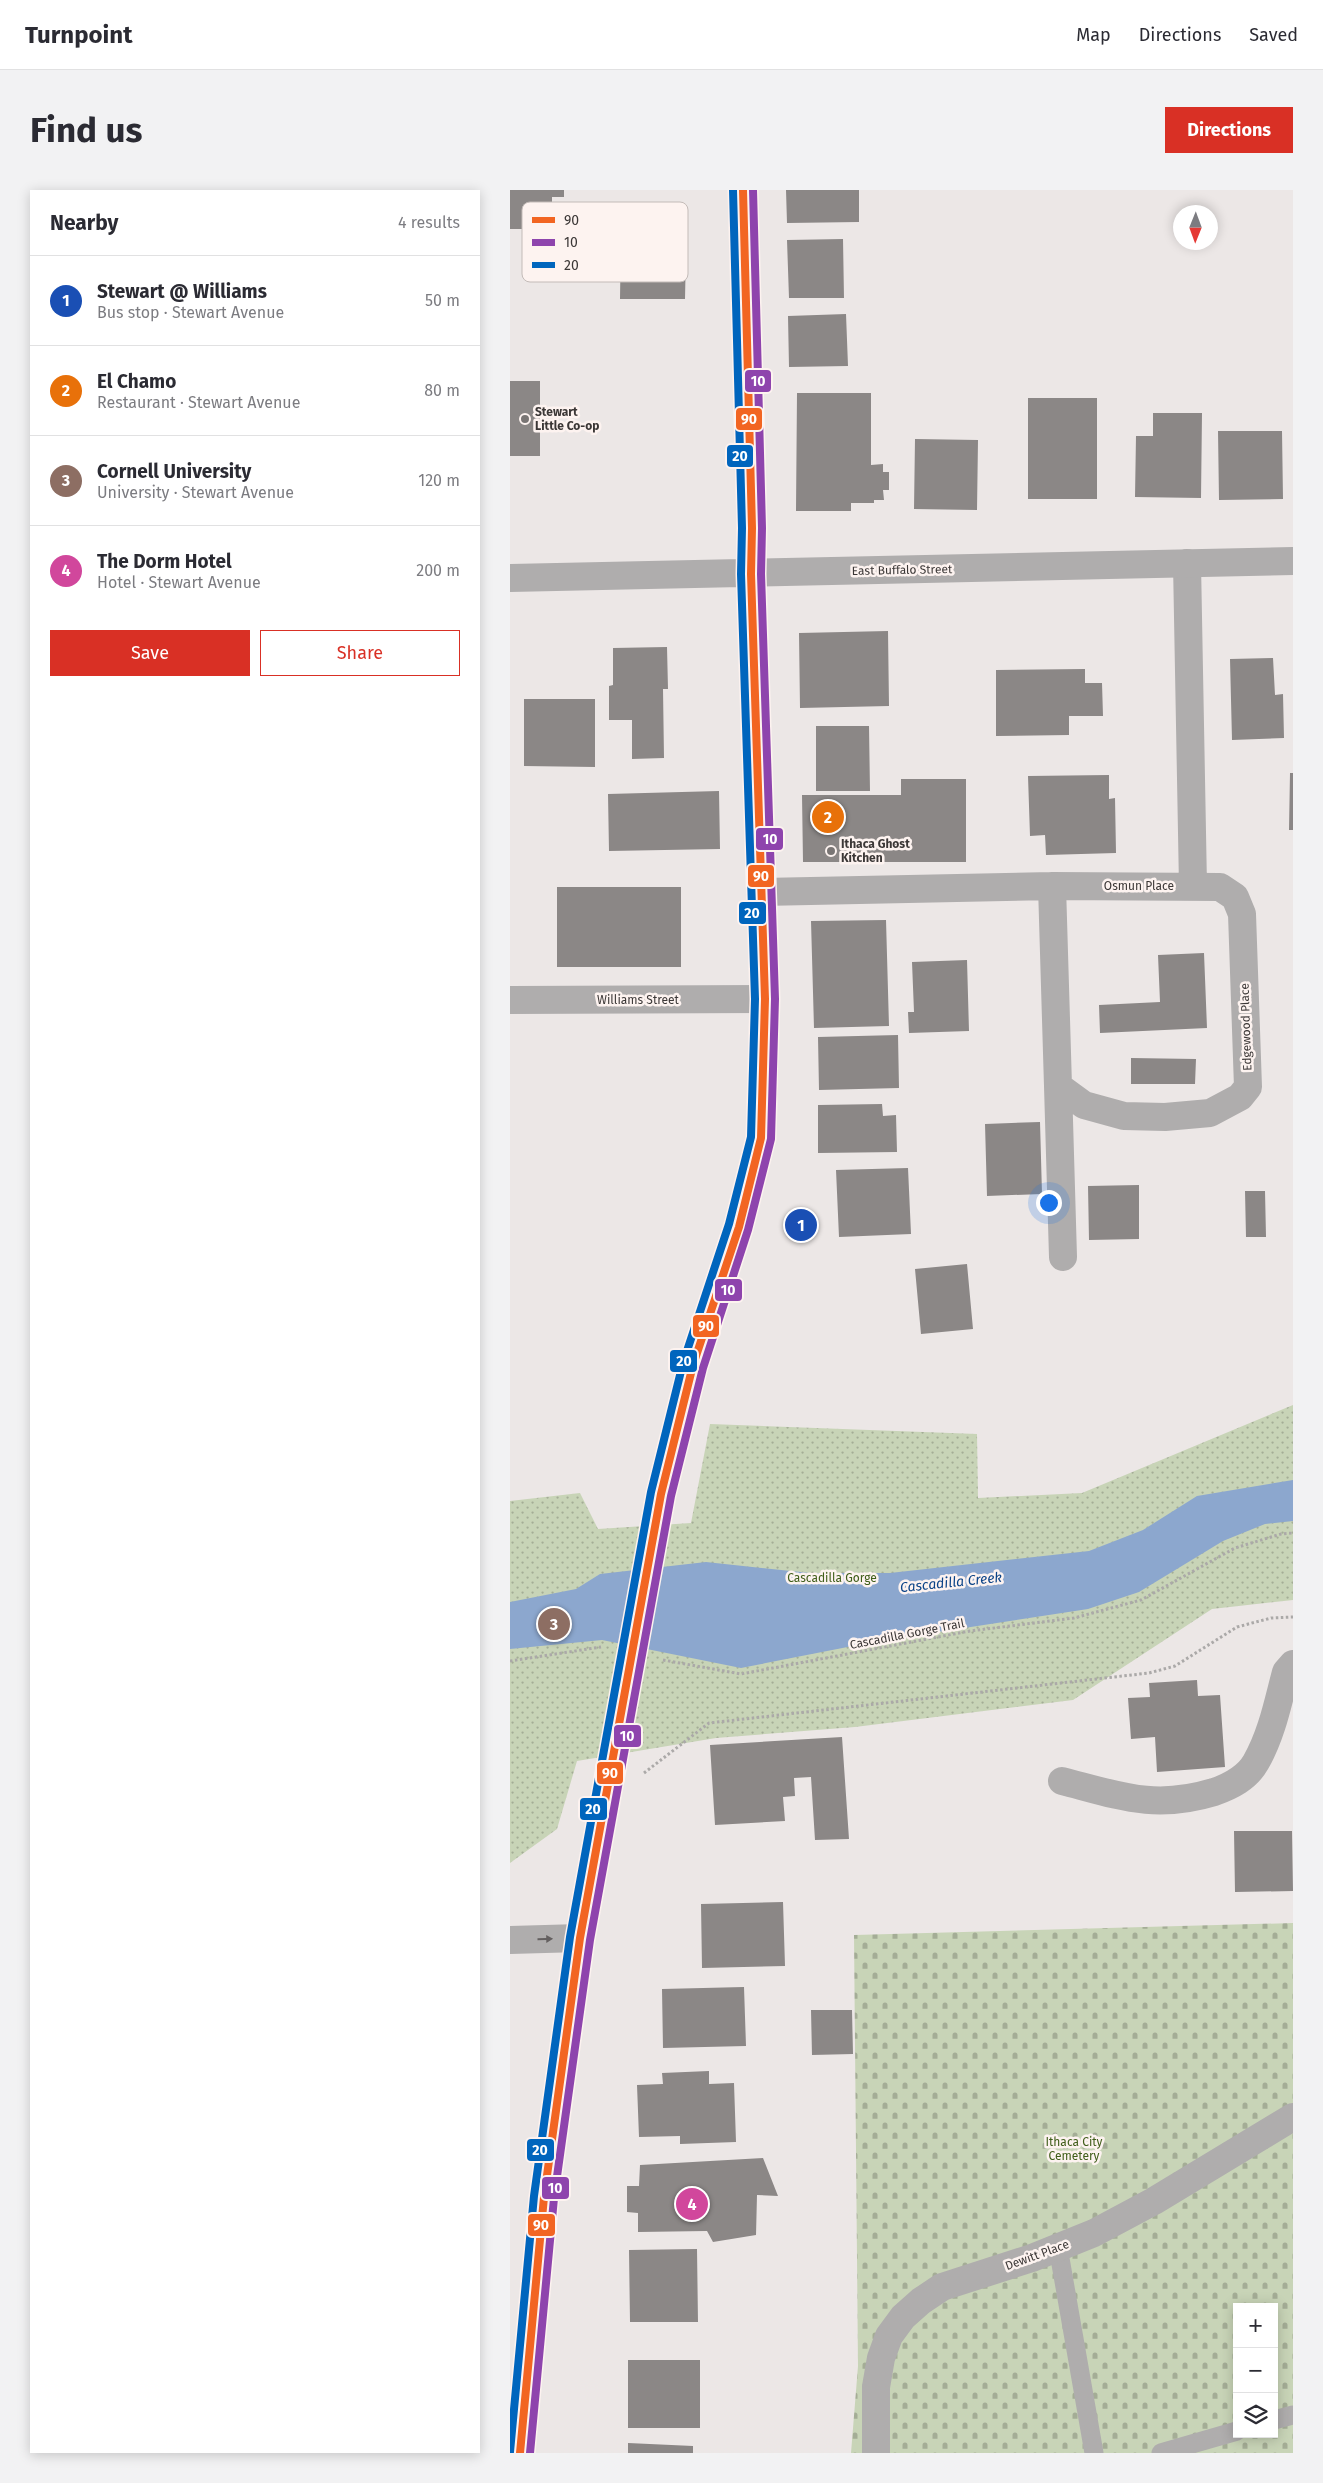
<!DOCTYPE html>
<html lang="en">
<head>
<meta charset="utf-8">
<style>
	:root { --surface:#fff; --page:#f2f2f3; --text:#2b2b33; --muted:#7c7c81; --line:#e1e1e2; --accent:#d93025 }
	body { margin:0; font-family:"Fira Sans",sans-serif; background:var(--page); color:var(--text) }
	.controls { position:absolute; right:15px; bottom:15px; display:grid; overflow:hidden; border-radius:0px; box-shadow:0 2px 12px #0003 }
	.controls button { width:45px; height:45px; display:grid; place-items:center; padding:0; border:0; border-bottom:1px solid var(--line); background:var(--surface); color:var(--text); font:25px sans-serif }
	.compass { position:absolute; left:663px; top:15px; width:45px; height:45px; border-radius:50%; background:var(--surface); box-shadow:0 2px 12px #0003; rotate:181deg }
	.you { position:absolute; left:538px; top:1012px; width:18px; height:18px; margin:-12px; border:4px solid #fff; border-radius:50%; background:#1a73e8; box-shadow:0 0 0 8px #1a73e833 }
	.badge { display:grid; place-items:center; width:32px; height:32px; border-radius:50%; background:var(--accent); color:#fff; font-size:16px; font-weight:700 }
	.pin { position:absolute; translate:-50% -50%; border:2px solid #fff; box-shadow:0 1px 5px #0006 }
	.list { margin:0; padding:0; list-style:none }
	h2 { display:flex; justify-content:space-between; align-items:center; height:65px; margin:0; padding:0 20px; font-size:21px }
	h2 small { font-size:16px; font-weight:400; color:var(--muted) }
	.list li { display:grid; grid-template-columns:32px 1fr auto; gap:15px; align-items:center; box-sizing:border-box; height:90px; padding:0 20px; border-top:1px solid var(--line) }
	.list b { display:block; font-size:19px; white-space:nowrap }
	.list p { margin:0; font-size:16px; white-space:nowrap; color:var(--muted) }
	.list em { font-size:16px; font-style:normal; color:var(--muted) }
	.actions { display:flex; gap:10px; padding:15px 20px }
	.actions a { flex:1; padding:11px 0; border:1px solid var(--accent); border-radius:0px; text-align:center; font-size:18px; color:var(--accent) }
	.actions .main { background:var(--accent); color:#fff }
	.icon { flex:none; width:28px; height:28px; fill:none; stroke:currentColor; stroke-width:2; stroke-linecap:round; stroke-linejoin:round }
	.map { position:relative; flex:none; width:783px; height:2263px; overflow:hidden; border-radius:0px }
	header { display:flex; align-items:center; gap:30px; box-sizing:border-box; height:70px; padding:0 25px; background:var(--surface); border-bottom:1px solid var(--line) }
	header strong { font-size:24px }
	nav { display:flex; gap:28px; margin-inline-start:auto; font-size:18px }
	.intro { display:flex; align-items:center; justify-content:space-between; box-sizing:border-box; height:120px; padding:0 30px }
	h1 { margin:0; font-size:35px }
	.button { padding:12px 22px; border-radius:0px; background:var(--accent); color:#fff; font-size:18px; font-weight:700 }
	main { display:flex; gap:30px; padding:0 30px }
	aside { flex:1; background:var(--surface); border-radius:0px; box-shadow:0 2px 12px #0003 }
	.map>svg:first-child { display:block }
</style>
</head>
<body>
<header>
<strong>Turnpoint</strong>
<nav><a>Map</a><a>Directions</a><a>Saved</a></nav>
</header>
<div class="intro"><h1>Find us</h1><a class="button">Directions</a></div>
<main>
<aside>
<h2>Nearby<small>4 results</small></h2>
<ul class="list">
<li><span class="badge" style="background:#1a4fb4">1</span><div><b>Stewart @ Williams</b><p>Bus stop · Stewart Avenue</p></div><em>50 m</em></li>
<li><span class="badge" style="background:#e8710a">2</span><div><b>El Chamo</b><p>Restaurant · Stewart Avenue</p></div><em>80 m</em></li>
<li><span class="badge" style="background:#8d6e63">3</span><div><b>Cornell University</b><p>University · Stewart Avenue</p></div><em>120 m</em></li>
<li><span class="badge" style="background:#d1479c">4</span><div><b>The Dorm Hotel</b><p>Hotel · Stewart Avenue</p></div><em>200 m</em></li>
</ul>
<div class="actions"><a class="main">Save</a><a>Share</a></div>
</aside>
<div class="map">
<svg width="783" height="2263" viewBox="0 0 783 2263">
	<defs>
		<pattern id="cemetery-stones" width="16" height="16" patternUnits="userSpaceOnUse" patternTransform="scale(1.25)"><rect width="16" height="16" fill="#c8d4b7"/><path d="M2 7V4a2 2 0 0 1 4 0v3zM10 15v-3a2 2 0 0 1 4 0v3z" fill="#a4ad96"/></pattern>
		<pattern id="park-dots" width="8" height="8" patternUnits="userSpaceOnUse" patternTransform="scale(1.25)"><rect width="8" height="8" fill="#c8d4b7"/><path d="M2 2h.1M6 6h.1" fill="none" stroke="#a4ad96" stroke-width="1.8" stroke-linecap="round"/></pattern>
	</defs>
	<rect width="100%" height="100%" fill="#ece7e6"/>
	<path fill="url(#cemetery-stones)" fill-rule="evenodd" d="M783,1733v530h-442l7,-87 -4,-431zM727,2117h37v127h-37z"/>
	<path fill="url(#park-dots)" d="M783,1215v195l-81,9 -139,91 -218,27 -139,11 -139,23 -20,68 -47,34v-362l70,-8 18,36 93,-6 19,-99 267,10 1,64 104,-5z"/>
	<path fill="#8ca7ce" d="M783,1290v41l-28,3 -42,17 -84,51 -51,17 -215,33 -132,26 -139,-28 -92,9v-47l66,-13 24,-15 106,-12 104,11h80l199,-22 54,-21 54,-34z"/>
	<path fill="#8b8786" d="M0,0h54v7h-12v9h-11v13h-6v10h-25z
		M276,0h73v32l-72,1z
		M111,43h45v18h20l-1,48h-65z
		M333,49l1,59h-55l-2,-58z
		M336,124l2,52 -59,1 -1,-51z
		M0,191h30v75h-30z
		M287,203h74v72l12,-1v8h6v18h-6l1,10h-10v3h-23v8h-55z
		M518,208h69v101h-69z
		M643,223h49l-1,85 -66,-1 1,-61h17z
		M708,241h64l1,68 -64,1z
		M405,249l63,1 -1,70 -63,-1z
		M378,441l1,75 -89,2 -1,-75z
		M157,457l1,42h-5l1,69 -32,1v-39h-23v-34l4,-1v-37z
		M763,468l2,37 8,-1 1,44 -52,2 -2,-81z
		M575,479v14h17l1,33h-34v19l-73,1v-66z
		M14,509h71v68l-71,-1z
		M306,536h53l1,65h-54z
		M780,583h3v57h-4z
		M599,585v24l6,-1 1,55 -70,2 -1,-20 -15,1 -2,-60z
		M391,589h65v83h-163l-1,-67h99z
		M209,601l1,58 -111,2 -1,-57z
		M47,697h124v80h-124z
		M376,730l3,106 -75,2 -3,-107z
		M694,763l3,75 -107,5 -1,-28 61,-3 -2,-47z
		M457,770l2,71 -60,2 -1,-21h6l-2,-50z
		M388,845l1,53 -80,2 -1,-53z
		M621,868l65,1 -1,25h-64z
		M372,914l1,12 13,-1 1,37 -79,1v-48z
		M530,932l2,72 -55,2 -2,-72z
		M398,978l3,66 -72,3 -3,-67z
		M629,995v54l-50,1 -1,-54z
		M735,1001h20l1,46h-20z
		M457,1074l6,65 -52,5 -6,-65z
		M687,1490l1,16 22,-1 5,72 -68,5 -2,-35 -24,2 -3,-41 22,-1 -1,-14z
		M332,1547l7,102 -34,1 -4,-63 -17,1 1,18 -12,1 2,24 -70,4 -5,-80z
		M724,1641h58l1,60 -58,1z
		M273,1712l2,64 -83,2 -1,-64z
		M234,1797l2,59 -83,2 -1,-59z
		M301,1820h41l1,44 -41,1z
		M199,1881v13l25,-1 2,59 -56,2v-8l-41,1 -2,-52 26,-1 -1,-11z
		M253,1968l15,38 -21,-1 -1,40 -43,7 -6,-11 -69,1v-19l-11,-1v-26h12l1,-21z
		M187,2059l1,73h-68l-1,-72z
		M118,2170h72v68h-72z
		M118,2253l65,3v7h-65z"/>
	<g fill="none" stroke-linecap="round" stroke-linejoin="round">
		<path stroke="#aba9a8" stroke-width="3" stroke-dasharray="2.5 2.5" stroke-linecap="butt" d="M153,1470l78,14 229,-43 104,-13 67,-18 94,-52 46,-14 12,-1
			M0,1471l91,-14
			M134,1583l65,-50 440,-50 26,-7 62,-39 34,-9 22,-1"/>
		<path stroke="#afadad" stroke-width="19" d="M548,2057l36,206
			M764,2230l19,-5
			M651,2263l76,-22"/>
		<path stroke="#afadad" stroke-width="28" d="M677,373l6,323
			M250,702l292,-6 168,1 15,10 7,17 6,173 -8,10 -30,16 -45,4 -41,-1 -40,-11 -26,-19 -6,-200
			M0,810l255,-1
			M548,896l5,171
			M552,1591c58,15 93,29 152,11 17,-6 33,-14 42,-30 16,-28 22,-60 30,-90l7,-8
			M0,1750l70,-2
			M366,2263v-66l5,-29 8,-22 14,-19 18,-16 21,-14 90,-29 62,-25 60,-32 139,-84"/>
		<path stroke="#afadad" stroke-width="28" d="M0,388l783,-17
			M133,1400l18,-96 32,-129 46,-138 22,-89 3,-55 1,-84 -14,-425 1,-46 -9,-338
			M10,2263l24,-256 36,-259 34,-187"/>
		<path stroke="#afadad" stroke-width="28" d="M104,1561l29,-161"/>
		<defs>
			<path id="bus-1" d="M10,2263l24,-256 36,-259 81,-444 32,-129 46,-138 22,-89 4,-139 -14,-425 1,-46 -9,-338"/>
			<path id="bus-2" d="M20,2263l24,-255 36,-258 81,-444 32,-128 45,-138 23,-91 4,-140 -14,-425 1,-46 -9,-338"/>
			<path id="bus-3" d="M0,2262l24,-256 36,-259 81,-445 32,-129 46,-139 22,-87 4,-138 -14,-425 1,-46 -9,-338"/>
		</defs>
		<use href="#bus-1" stroke="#fdf3f0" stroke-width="11"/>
		<use href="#bus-2" stroke="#fdf3f0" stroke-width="11"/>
		<use href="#bus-3" stroke="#fdf3f0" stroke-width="11"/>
		<use href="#bus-1" stroke="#f26522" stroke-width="8"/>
		<use href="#bus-2" stroke="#8e44ad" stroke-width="8"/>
		<use href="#bus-3" stroke="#0065bd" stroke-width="8"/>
	</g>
	<defs><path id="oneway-solid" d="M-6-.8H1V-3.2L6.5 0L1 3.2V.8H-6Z" transform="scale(1.25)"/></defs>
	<use fill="#646060" href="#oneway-solid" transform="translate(35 1749) rotate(-1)"/>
	<g fill="#797574" stroke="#fdf3f0" stroke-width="2">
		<circle cx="15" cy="229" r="5"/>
		<circle cx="321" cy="661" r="5"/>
	</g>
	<g text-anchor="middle" stroke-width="5" stroke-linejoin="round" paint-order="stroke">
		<g font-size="12" font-weight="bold" fill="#3b3736" stroke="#fdf3f0" text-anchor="start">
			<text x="25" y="226">Stewart<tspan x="25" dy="14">Little Co-op</tspan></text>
			<text x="331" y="658">Ithaca Ghost<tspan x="331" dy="14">Kitchen</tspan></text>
		</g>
		<g font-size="12" fill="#3b3736" stroke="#fdf3f0">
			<text transform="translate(392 380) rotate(-1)" y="4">East Buffalo Street</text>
			<text x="629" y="700">Osmun Place</text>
			<text x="128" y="814">Williams Street</text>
			<text transform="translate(736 837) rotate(-92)" y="4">Edgewood Place</text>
			<text transform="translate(397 1444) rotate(-11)" y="4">Cascadilla Gorge Trail</text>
			<text transform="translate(527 2065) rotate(-20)" y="4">Dewitt Place</text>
		</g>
		<g font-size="12" fill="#405e1a" stroke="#fdf3f0">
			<text x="322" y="1392">Cascadilla Gorge</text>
			<text x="564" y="1956">Ithaca City<tspan x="564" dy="14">Cemetery</tspan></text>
		</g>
		<g font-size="14" font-style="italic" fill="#0b4387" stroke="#fdf3f0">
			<text transform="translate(441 1392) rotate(-6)" y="5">Cascadilla Creek</text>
		</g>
	</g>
	<rect x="12" y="12" width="166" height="80" rx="8" fill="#fdf3f0" stroke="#c3bbb8" stroke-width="1"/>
	<rect x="22" y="27" width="23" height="6" fill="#f26522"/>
	<rect x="22" y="49" width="23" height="7" fill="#8e44ad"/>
	<rect x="22" y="72" width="23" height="6" fill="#0065bd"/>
	<g font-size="14" fill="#3b3736">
		<text x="54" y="35">90</text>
		<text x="54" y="57">10</text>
		<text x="54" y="80">20</text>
	</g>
	<g stroke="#fdf3f0" stroke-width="2">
		<rect x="234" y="179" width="28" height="24" rx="5" fill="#8e44ad"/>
		<rect x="225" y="217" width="28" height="24" rx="5" fill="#f26522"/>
		<rect x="216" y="254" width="28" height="24" rx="5" fill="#0065bd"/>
		<rect x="245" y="637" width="29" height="24" rx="5" fill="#8e44ad"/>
		<rect x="237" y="674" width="28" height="24" rx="5" fill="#f26522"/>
		<rect x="228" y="711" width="29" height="24" rx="5" fill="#0065bd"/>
		<rect x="204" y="1088" width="29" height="24" rx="5" fill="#8e44ad"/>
		<rect x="182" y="1124" width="28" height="24" rx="5" fill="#f26522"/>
		<rect x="159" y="1159" width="29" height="24" rx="5" fill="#0065bd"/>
		<rect x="103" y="1534" width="29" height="24" rx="5" fill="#8e44ad"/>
		<rect x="86" y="1571" width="28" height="24" rx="5" fill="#f26522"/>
		<rect x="69" y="1607" width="29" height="24" rx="5" fill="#0065bd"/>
		<rect x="16" y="1948" width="29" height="24" rx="5" fill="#0065bd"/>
		<rect x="31" y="1986" width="29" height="24" rx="5" fill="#8e44ad"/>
		<rect x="17" y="2023" width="29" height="24" rx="5" fill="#f26522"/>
	</g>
	<g font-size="14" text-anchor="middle" font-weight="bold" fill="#fff">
		<text x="248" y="196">10</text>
		<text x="239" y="234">90</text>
		<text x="230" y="271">20</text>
		<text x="260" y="654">10</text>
		<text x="251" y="691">90</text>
		<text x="242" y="728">20</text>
		<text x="218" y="1105">10</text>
		<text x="196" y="1141">90</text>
		<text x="174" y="1176">20</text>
		<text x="117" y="1551">10</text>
		<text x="100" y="1588">90</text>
		<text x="83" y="1624">20</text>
		<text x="30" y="1965">20</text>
		<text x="45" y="2003">10</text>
		<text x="31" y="2040">90</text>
	</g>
</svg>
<div class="controls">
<button>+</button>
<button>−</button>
<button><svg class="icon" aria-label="layers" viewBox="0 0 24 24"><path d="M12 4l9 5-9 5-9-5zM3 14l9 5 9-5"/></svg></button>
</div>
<svg class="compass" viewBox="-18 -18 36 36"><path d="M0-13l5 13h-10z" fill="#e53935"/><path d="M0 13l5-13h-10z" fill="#7c7c81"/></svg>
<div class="you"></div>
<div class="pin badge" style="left:291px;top:1035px;background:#1a4fb4">1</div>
<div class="pin badge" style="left:318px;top:627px;background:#e8710a">2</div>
<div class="pin badge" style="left:44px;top:1434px;background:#8d6e63">3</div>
<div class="pin badge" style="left:182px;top:2014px;background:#d1479c">4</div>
</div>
</main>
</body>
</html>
